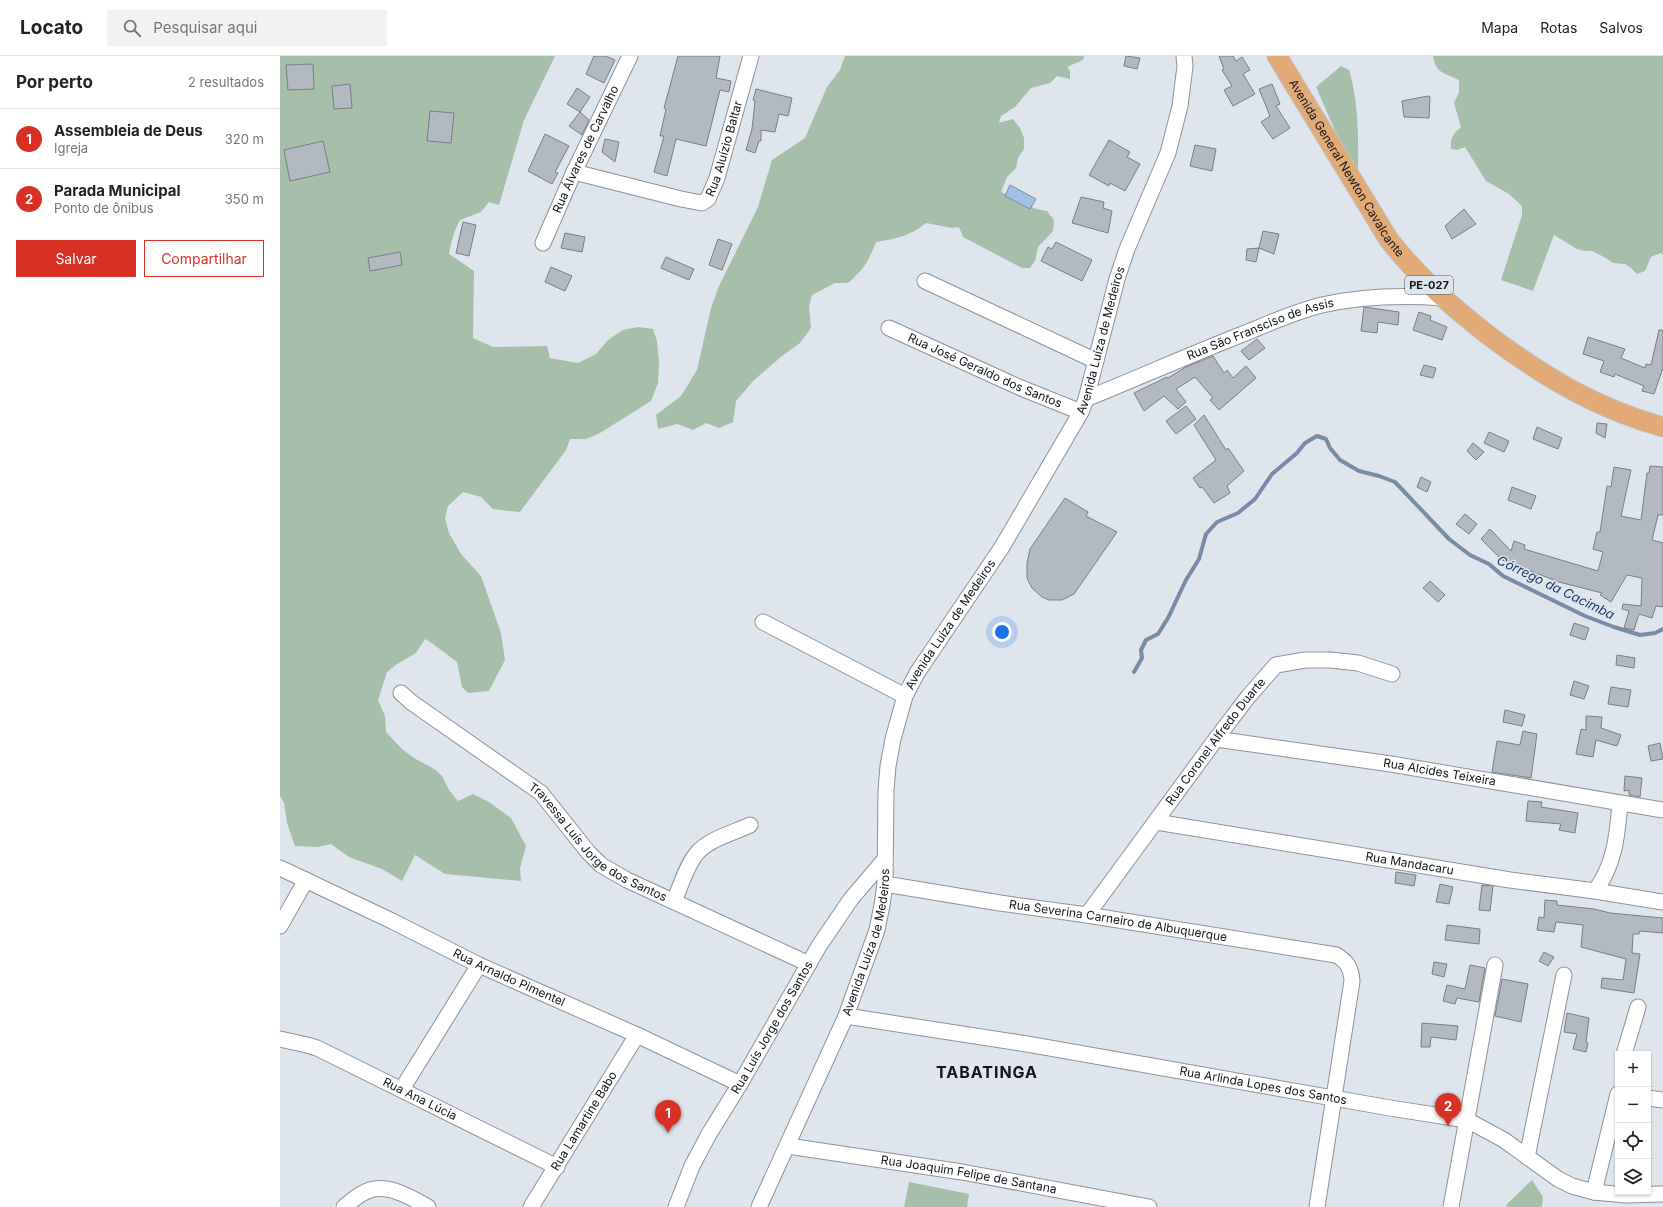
<!DOCTYPE html>
<html lang="pt">
<head>
<meta charset="utf-8">
<style>
	:root { --surface:#fff; --page:#f2f2f2; --text:#222; --muted:#767676; --line:#e0e0e0; --accent:#d93025 }
	body { margin:0; font-family:Inter,sans-serif; background:var(--page); color:var(--text) }
	.controls { position:absolute; right:12px; bottom:12px; display:grid; overflow:hidden; border-radius:0px; box-shadow:0 1px 3px #0004 }
	.controls button { width:36px; height:36px; display:grid; place-items:center; padding:0; border:0; border-bottom:1px solid var(--line); background:var(--surface); color:var(--text); font:20px sans-serif }
	.you { position:absolute; left:722px; top:576px; width:14px; height:14px; margin:-10px; border:3px solid #fff; border-radius:50%; background:#1a73e8; box-shadow:0 0 0 6px #1a73e833 }
	.badge { display:grid; place-items:center; width:26px; height:26px; border-radius:50%; background:var(--accent); color:#fff; font-size:13px; font-weight:700 }
	.pin { position:absolute; translate:-50% -33px; filter:drop-shadow(0 1px 2px #0008) }
	.pin::after { content:''; position:absolute; top:21px; width:14px; height:12px; background:inherit; clip-path:polygon(0 0,100% 0,50% 100%) }
	.list { margin:0; padding:0; list-style:none }
	h2 { display:flex; justify-content:space-between; align-items:center; height:52px; margin:0; padding:0 16px; font-size:17px }
	h2 small { font-size:13px; font-weight:400; color:var(--muted) }
	.list li { display:grid; grid-template-columns:26px 1fr auto; gap:12px; align-items:center; box-sizing:border-box; height:60px; padding:0 16px; border-top:1px solid var(--line) }
	.list b { display:block; font-size:15px; white-space:nowrap }
	.list p { margin:0; font-size:13px; white-space:nowrap; color:var(--muted) }
	.list em { font-size:13px; font-style:normal; color:var(--muted) }
	.actions { display:flex; gap:8px; padding:12px 16px }
	.actions a { flex:1; padding:9px 0; border:1px solid var(--accent); border-radius:0px; text-align:center; font-size:14px; color:var(--accent) }
	.actions .main { background:var(--accent); color:#fff }
	.icon { flex:none; width:22px; height:22px; fill:none; stroke:currentColor; stroke-width:2; stroke-linecap:round; stroke-linejoin:round }
	.map { position:relative; flex:none; width:1383px; height:1151px; overflow:hidden }
	header { display:flex; align-items:center; gap:24px; box-sizing:border-box; height:56px; padding:0 20px; background:var(--surface); border-bottom:1px solid var(--line) }
	header strong { font-size:19px }
	nav { display:flex; gap:22px; margin-inline-start:auto; font-size:14px }
	.search { width:280px; height:36px; background:var(--page); display:flex; align-items:center; gap:10px; box-sizing:border-box; padding:0 14px; border-radius:0px; color:var(--muted); font-size:15px }
	main { display:flex }
	aside { flex:1; background:var(--surface) }
	.map>svg:first-child { display:block }
</style>
</head>
<body>
<header>
<strong>Locato</strong>
<div class="search"><svg class="icon" aria-label="search" viewBox="0 0 24 24"><circle cx="10" cy="10" r="6"/><path d="M15 15l6 6"/></svg>Pesquisar aqui</div>
<nav><a>Mapa</a><a>Rotas</a><a>Salvos</a></nav>
</header>
<main>
<aside>
<h2>Por perto<small>2 resultados</small></h2>
<ul class="list">
<li><span class="badge">1</span><div><b>Assembleia de Deus</b><p>Igreja</p></div><em>320 m</em></li>
<li><span class="badge">2</span><div><b>Parada Municipal</b><p>Ponto de ônibus</p></div><em>350 m</em></li>
</ul>
<div class="actions"><a class="main">Salvar</a><a>Compartilhar</a></div>
</aside>
<div class="map">
<svg width="1383" height="1151" viewBox="0 0 1383 1151">
	<rect width="100%" height="100%" fill="#dfe5ed"/>
	<path fill="#a5bfab" d="M0,0h275l-31,64 -25,85 -10,-3 -8,10 -21,8c-6,11 -9,22 -11,34l25,17 -1,67 20,9 54,-1 3,12 28,5 18,-9 12,-14 15,-10 15,-3 15,2 4,12 2,22 -1,20 -7,18 -51,32 -14,6h-16l-4,11 -46,62 -27,-3 -12,-12 -18,-5 -15,14 -3,12 4,15 12,21 20,22 20,57 4,27 -16,31 -21,2 -6,-6 -5,-25 -24,-18 -8,-5 -9,14 -19,11 -10,8 -9,28 7,16 1,16 16,17 12,9 22,12 6,6 7,14 9,11 15,-7 16,8 22,16 15,28 -6,22 1,13 -76,-7 -30,-19 -13,26 -20,-12 -33,-12 -18,-13 -13,3 -23,-1 -8,-23 -3,-20 -4,-7z
		M565,0h239l-1,4 -16,7 3,4v8l-13,-3 -7,7 -19,5 -16,19 -14,9 -2,7 14,-4 7,9 4,10v11l-6,9 -2,10 -9,9 -6,15 35,17 11,2 7,9 -1,11 -15,16 -3,14 -5,7h-8l-59,-31 -4,-10 -7,1 -26,-5c-16,13 -30,16 -50,19 -8,20 -12,27 -28,41h-13l-23,12 -3,11 2,22 -11,15 -18,13 -28,24 -18,21 -3,21 -14,6 -13,-5 -13,7 -16,-6 -19,5 -2,-14 25,-19 16,-26 14,-62 8,-22 39,-79 14,-47 33,-22 22,-51 13,-17z
		M1153,0h230v199l-3,-2 -9,4 -6,14 -8,3 -6,-6 -6,-4 -12,-1 -7,-5 -14,-7h-7l-8,-2 -23,-14 -21,56 -32,-11 21,-65v-9l-13,-12 -23,-13 -21,-34 -8,3 -6,-1c-1,-11 2,-15 10,-22l-7,-24 5,-11v-12c-14,-7 -23,-6 -26,-24z
		M1061,10l8,4c11,36 9,75 9,113l-42,-96z
		M1252,1124l11,17 -1,10h-35l-1,-2z
		M629,1126l60,12 -2,13h-63z"/>
	<path fill="#a3bfe6" stroke="#788ca8" d="M730,129l26,14 -6,10 -25,-13z"/>
	<g fill="none" stroke-linecap="round" stroke-linejoin="round">
		<path stroke="#788ca8" stroke-width="4" d="M854,616l8,-14 -1,-8 5,-10 12,-6 10,-16 18,-38 13,-21 7,-25 11,-12 21,-9 17,-14 17,-25 25,-21 8,-10 12,-7 9,3 4,9 10,12 19,11 20,5 16,6 54,57 21,16 19,9 14,12 82,40 29,11 26,8 15,-2 8,-4"/>
	</g>
	<path fill="#b3b9c0" stroke="#787e85" d="M314,0h12l9,4 -11,23 -18,-9z
		M398,0h42l-4,22 15,3 -2,11 -9,-2 -14,56 -30,-7 -9,37 -13,-4 10,-36h-4l6,-27 -2,-1z
		M846,0l14,2 -3,11 -13,-3z
		M939,0h14l3,5 6,-4 8,13 -7,4 12,20 -22,12 -9,-16 8,-4 -10,-16 2,-1z
		M33,8l1,25 -26,1 -2,-25z
		M70,28l2,24 -18,1 -2,-23z
		M992,28l8,20 -4,2 14,22 -17,11 -12,-17 9,-6 -11,-27z
		M297,32l13,9 -10,15 -13,-8z
		M476,33l36,9 -4,18 -9,-2 -4,18 -14,-2v11h-2l-4,12 -9,-3 6,-21 3,-28 -2,-1z
		M1148,40l2,1 -1,21 -25,-1 -2,-16z
		M150,55l24,2 -3,30 -24,-2z
		M300,56l9,8 -7,15 -13,-9z
		M265,78l24,12 -14,26 3,1 -6,11 -24,-13z
		M325,83l14,3 -4,20 -13,-10z
		M829,84l21,12 -3,5 13,7 -15,27 -15,-8 -1,3 -20,-11z
		M43,85l7,31 -40,9 -6,-31z
		M915,89l21,4 -4,22 -22,-5z
		M801,141l23,5 -1,6 9,3 -4,22 -36,-10z
		M1184,153l12,15 -24,15 -7,-13z
		M183,166l13,3 -7,31 -13,-3z
		M983,175l16,3 -5,20 -15,-6z
		M285,177l20,4 -3,15 -21,-4z
		M438,183l14,5 -10,26 -13,-5z
		M776,186l36,18 -10,21 -41,-20 7,-14 4,2z
		M979,192l-3,14 -10,-2 1,-11z
		M120,196l2,13 -32,6 -2,-13z
		M386,201l28,12 -5,11 -28,-12z
		M271,211l21,9 -7,15 -20,-9z
		M1084,251l35,5 -1,13 -20,-3 -1,11 -16,-2z
		M1139,256l12,4 -1,4 17,7 -5,13 -29,-10z
		M1379,274h4v38l-9,26 -12,-3 2,-5 -29,-12 -1,3 -14,-5 4,-11 -21,-7 5,-17 37,12 -4,9 24,10 1,-4 5,1z
		M977,283l8,9 -16,12 -8,-9z
		M933,300l11,17 3,-3 6,8 13,-12 10,12 -37,32 -9,-10 3,-2 -18,-21 -19,12 10,13 -8,7 -14,-13 -20,15 -10,-18 33,-16 1,1 18,-11z
		M1144,309l12,3 -3,10 -13,-3z
		M906,350l10,13 -20,15 -10,-13z
		M924,359l22,35 2,-2 16,23 -17,15 3,7 -16,10 -12,-16 -2,1 -7,-10 23,-18 -22,-35z
		M1317,367l10,1 -2,14 -9,-5z
		M1257,371l25,11 -4,11 -25,-10z
		M1209,376l20,9 -5,11 -20,-9z
		M1193,387l11,9 -8,8 -9,-9z
		M1370,410l13,1v48h-5l-6,25 11,3v64l-7,-1 -4,12 -13,-4 -5,16 -10,-2 5,-17 -7,-2 1,-5 18,2 1,-28 -15,-3 -16,27 -11,-7 2,-2 -43,-11 -57,-22 -21,-21 9,-10 21,22 3,-10 11,4 -1,4 74,22 5,-19 -10,-3 4,-17h3l7,-46 4,1 3,-20 17,3 -10,46 20,4 6,-47h2z
		M1141,421l10,5 -4,10 -10,-5z
		M1232,431l24,9 -5,13 -23,-9z
		M785,442l23,14 -2,4 31,16 -43,62 -12,6h-13l-7,-3 -10,-9 -5,-10v-15l3,-14z
		M1185,458l12,10 -8,10 -13,-10z
		M1150,525l15,14 -7,7 -15,-14z
		M1294,567l15,5 -4,12 -15,-5z
		M1337,599l18,3 -1,10 -18,-3z
		M1294,625l15,5 -5,13 -14,-4z
		M1331,631l20,3 -3,17 -20,-3z
		M1225,654l20,5 -3,11 -19,-4z
		M1306,660l16,1 -1,11 20,7 -4,11 -21,-6 -3,17 -17,-3 5,-25 5,1z
		M1243,675l14,3 -6,44 -39,-6 5,-31 23,4z
		M1380,687l3,16 -12,2 -3,-15z
		M1345,720l17,2 -2,19 -11,-2v-5l-5,1z
		M1248,745l14,1 -1,5 37,6 -3,20 -16,-3 2,-6 -35,-3z
		M1116,816l20,3 -2,11 -19,-3z
		M1160,828l13,3 -4,17 -13,-2z
		M1202,829l11,1 -3,25 -11,-1z
		M1265,844l12,1v4l37,4 16,4 53,5v15l-23,-2 -1,3h-6l-1,19 8,1 -6,39 -33,-5 1,-10 21,2 3,-21 -45,-12 2,-22 -27,-3 -2,10 -17,-2 2,-13 5,1z
		M1167,869l33,4 -1,15 -34,-4z
		M1264,896l10,5 -6,9 -9,-5z
		M1154,906l13,2 -3,13 -12,-3z
		M1190,909l15,3 -6,34 -22,-4 -2,6 -12,-3 4,-16 18,4z
		M1222,923l26,5 -7,38 -26,-6z
		M1287,957l22,5 -3,24 2,1 -2,9 -13,-3 4,-15 -13,-2z
		M1142,967l36,3 -2,14 -25,-3 -1,10h-9z"/>
	<g fill="none" stroke-linecap="round" stroke-linejoin="round">
		<defs>
			<g id="minor">
				<path id="s1" d="M294,116l107,27 21,4 6,-4 9,-21 34,-122"/>
				<path id="s2" d="M263,187l31,-71 56,-116"/>
				<path d="M645,225l171,80"/>
				<path id="s3" d="M609,272l132,60 60,24"/>
				<path id="s4" d="M806,343c54,-22 108,-46 162,-67 24,-10 49,-21 74,-27 40,-9 81,-10 121,-7"/>
				<path d="M483,566l142,74"/>
				<path id="s5" d="M121,637l10,9 130,91 47,59 13,13 26,15 182,84"/>
				<path id="s6" d="M936,683l175,25 272,46"/>
				<path id="s7" d="M876,766l354,58 85,11 68,11"/>
				<path id="s8" d="M0,812l112,53 87,44 158,70 103,49"/>
				<path id="s9" d="M605,828l115,19 87,12 249,40c11,6 15,13 16,26l-35,226"/>
				<path d="M1315,835c20,-27 22,-55 25,-87"/>
				<path d="M394,845c7,-15 12,-35 23,-48 12,-14 36,-20 53,-28"/>
				<path id="s10" d="M807,859l129,-176 32,-42 28,-32 29,-5h25l28,3 34,11"/>
				<path d="M0,870l26,-46"/>
				<path id="s11" d="M566,960l181,28 363,64 77,12 37,20 54,39 14,7 22,6 31,3 38,-1"/>
				<path id="s12" d="M0,983l27,6 10,3 240,119"/>
				<path d="M1344,998l14,-47"/>
				<path d="M122,1033l77,-124"/>
				<path d="M1368,1042l15,2"/>
				<path id="s13" d="M508,1090l174,26 187,35"/>
				<path d="M1247,1101l37,-182"/>
				<path d="M1314,1136l24,-98"/>
				<path d="M64,1151c7,-6 16,-14 26,-17 19,-6 42,8 58,17"/>
				<path id="s14" d="M251,1151l106,-172"/>
				<path id="s15" d="M396,1151l16,-41 17,-32 31,-50 79,-138 32,-47 34,-40"/>
				<path id="s16" d="M479,1151l87,-191 31,-86 5,-25 3,-21 1,-94 2,-24 5,-27 12,-43 12,-23 85,-126 79,-135 5,-13 31,-120 10,-30 41,-96 12,-47 5,-40 -1,-10"/>
				<path d="M1171,1151l44,-242"/>
			</g>
			<g id="major">
				<path id="s17" d="M997,0l112,184c31,39 64,68 103,98 54,40 106,71 171,89"/>
			</g>
		</defs>
		<use href="#minor" stroke="#8c9299" stroke-width="17"/>
		<use href="#major" stroke="#c1c2c2" stroke-width="21"/>
		<use href="#minor" stroke="#fff" stroke-width="15"/>
		<use href="#major" stroke="#e1aa76" stroke-width="19"/>
	</g>
	<g text-anchor="middle" stroke-width="3" stroke-linejoin="round" paint-order="stroke">
		<rect fill="#dfe5ed" stroke="#505356" stroke-width="1" x="1125" y="220" width="48" height="18" rx="3"/>
		<g font-size="11" font-weight="bold" fill="#121416">
			<text x="1149" y="233">PE-027</text>
		</g>
		<g font-size="12" fill="#121416" stroke="#dfe5ed">
			<text dy="4" stroke="none"><textPath href="#s1" startOffset="192">Rua Aluízio Baltar</textPath></text>
			<text dy="4" stroke="none"><textPath href="#s2" startOffset="103">Rua Álvares de Carvalho</textPath></text>
			<text dy="4" stroke="none"><textPath href="#s17" startOffset="132">Avenida General Newton Cavalcante</textPath></text>
			<text dy="4" stroke="none"><textPath href="#s4" startOffset="188">Rua São Fransciso de Assis</textPath></text>
			<text dy="4" stroke="none"><textPath href="#s16" startOffset="947">Avenida Luíza de Medeiros</textPath></text>
			<text dy="4" stroke="none"><textPath href="#s3" startOffset="105">Rua José Geraldo dos Santos</textPath></text>
			<text dy="4" stroke="none"><textPath href="#s16" startOffset="623">Avenida Luíza de Medeiros</textPath></text>
			<text dy="4" stroke="none"><textPath href="#s10" startOffset="216">Rua Coronel Alfredo Duarte</textPath></text>
			<text dy="4" stroke="none"><textPath href="#s6" startOffset="226">Rua Alcides Teixeira</textPath></text>
			<text dy="4" stroke="none"><textPath href="#s5" startOffset="249">Travessa Luís Jorge dos Santos</textPath></text>
			<text dy="4" stroke="none"><textPath href="#s7" startOffset="257">Rua Mandacaru</textPath></text>
			<text dy="4" stroke="none"><textPath href="#s9" startOffset="236">Rua Severina Carneiro de Albuquerque</textPath></text>
			<text dy="4" stroke="none"><textPath href="#s16" startOffset="287">Avenida Luíza de Medeiros</textPath></text>
			<text dy="4" stroke="none"><textPath href="#s8" startOffset="254">Rua Arnaldo Pimentel</textPath></text>
			<text dy="4" stroke="none"><textPath href="#s15" startOffset="204">Rua Luís Jorge dos Santos</textPath></text>
			<text dy="4" stroke="none"><textPath href="#s11" startOffset="423">Rua Arlinda Lopes dos Santos</textPath></text>
			<text dy="4" stroke="none"><textPath href="#s12" startOffset="153">Rua Ana Lúcia</textPath></text>
			<text dy="4" stroke="none"><textPath href="#s14" startOffset="101">Rua Lamartine Babo</textPath></text>
			<text dy="4" stroke="none"><textPath href="#s13" startOffset="183">Rua Joaquim Felipe de Santana</textPath></text>
		</g>
		<g font-size="13" font-style="italic" fill="#17396a" stroke="#dfe5ed">
			<text transform="translate(1276 531) rotate(26)" y="5">Córrego da Cacimba</text>
		</g>
		<g font-size="16" font-weight="bold" letter-spacing="1" fill="#121416" stroke="#dfe5ed">
			<text x="707" y="1022">TABATINGA</text>
		</g>
	</g>
</svg>
<div class="controls">
<button>+</button>
<button>−</button>
<button><svg class="icon" aria-label="locate" viewBox="0 0 24 24"><circle cx="12" cy="12" r="6"/><path d="M12 2v4M12 18v4M2 12h4M18 12h4"/></svg></button>
<button><svg class="icon" aria-label="layers" viewBox="0 0 24 24"><path d="M12 4l9 5-9 5-9-5zM3 14l9 5 9-5"/></svg></button>
</div>
<div class="you"></div>
<div class="pin badge" style="left:388px;top:1077px">1</div>
<div class="pin badge" style="left:1168px;top:1070px">2</div>
</div>
</main>
</body>
</html>
